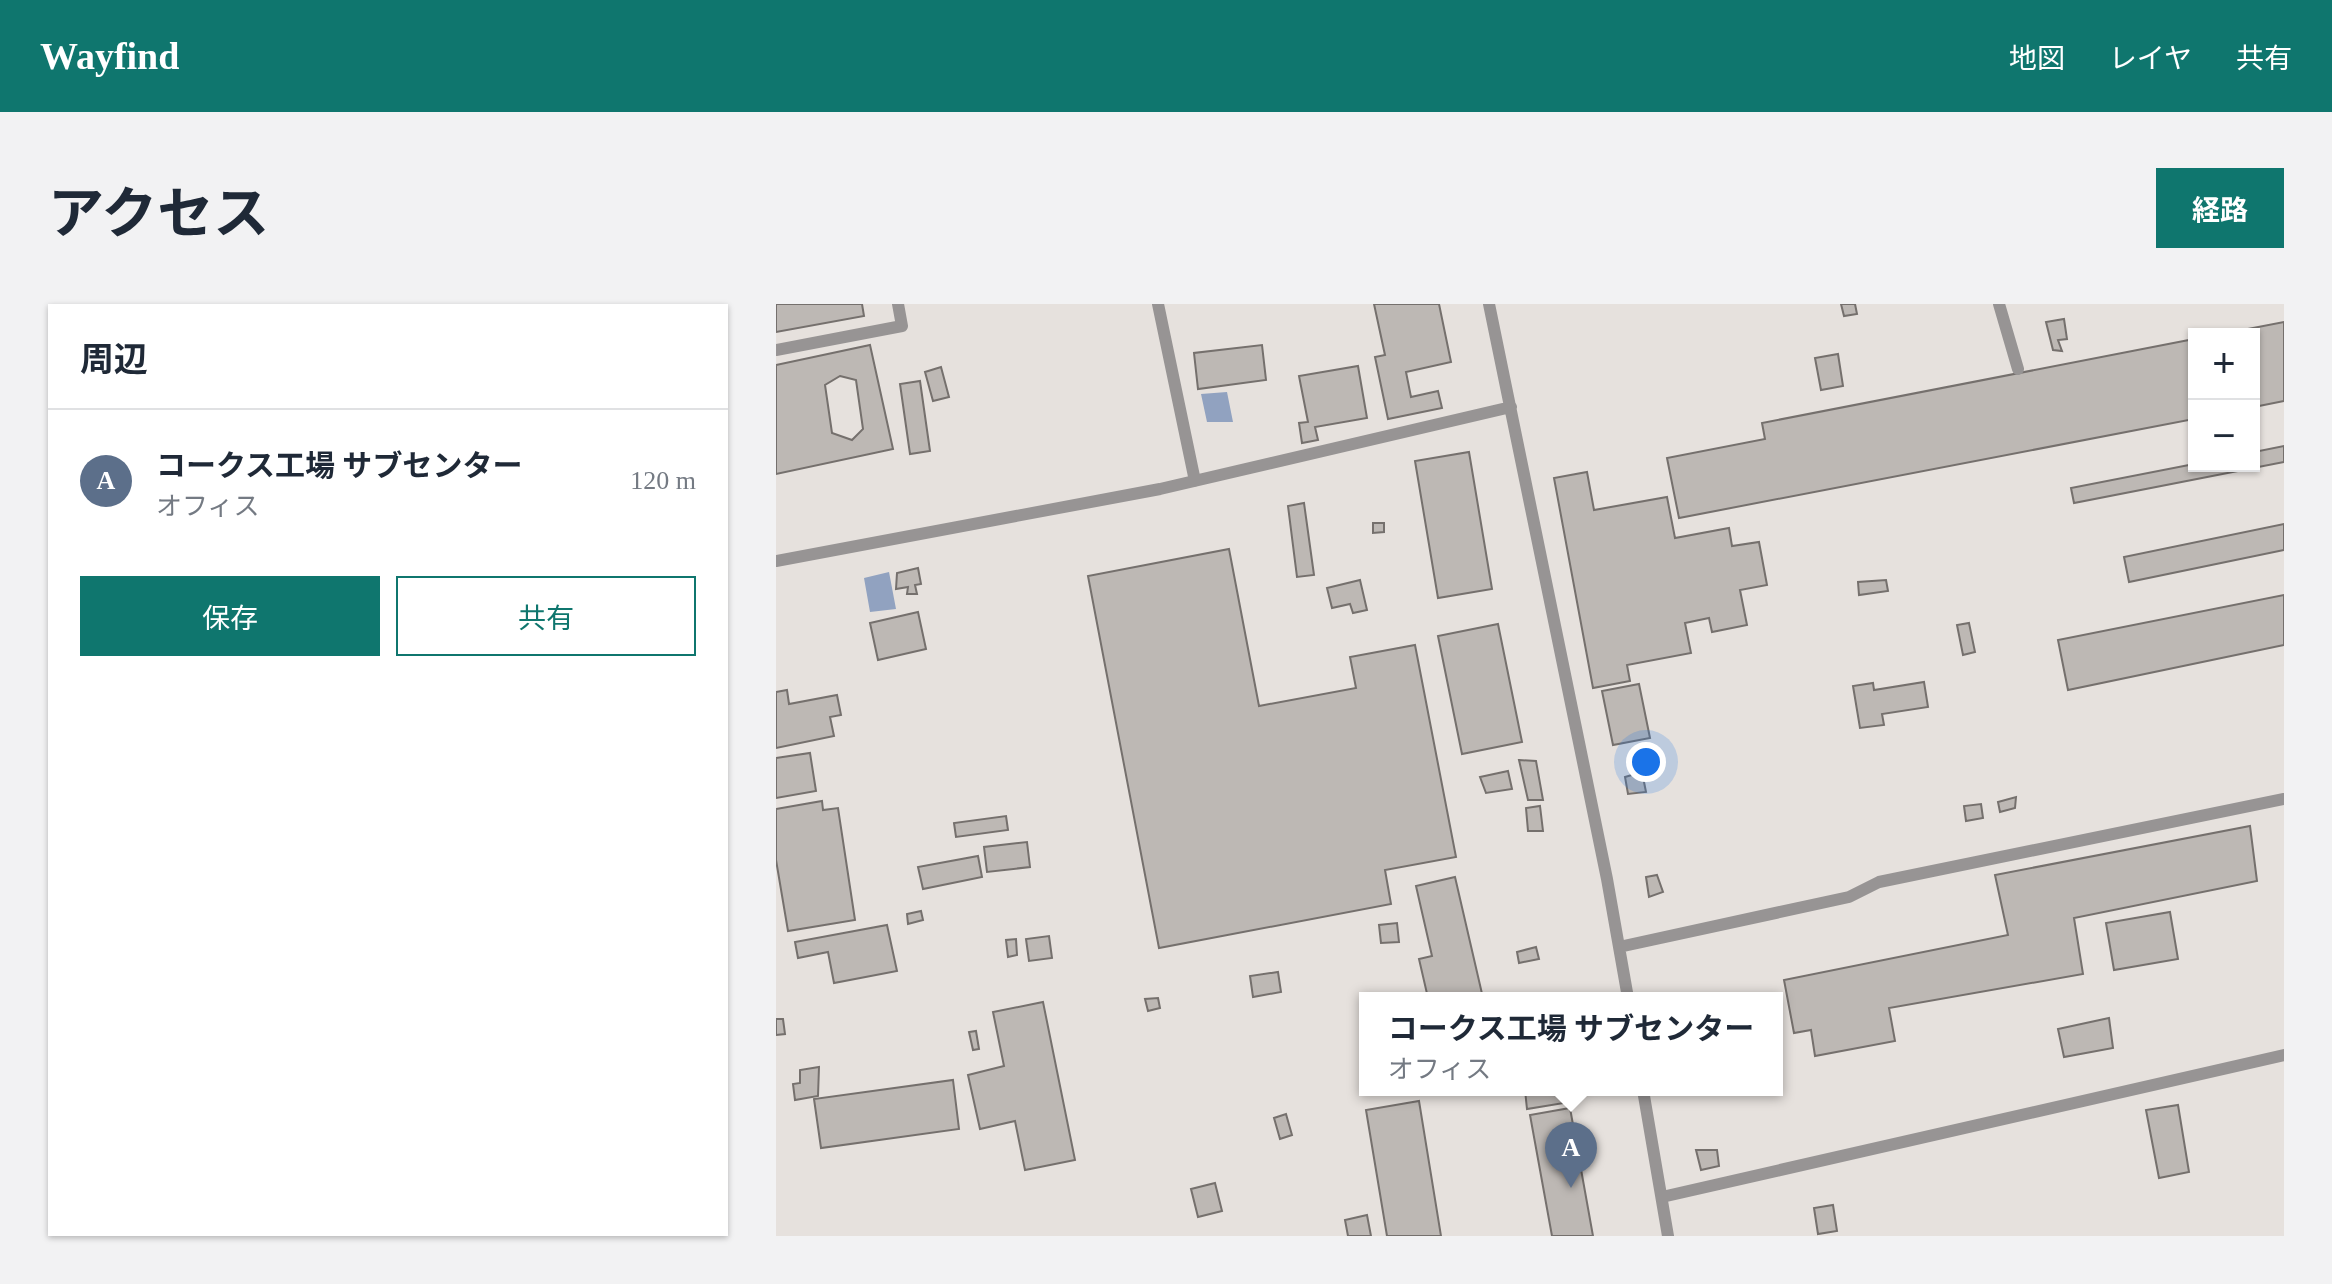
<!DOCTYPE html>
<html lang="ja">
<head>
<meta charset="utf-8">
<style>
	:root { --surface:#fff; --page:#f2f2f3; --text:#1f2937; --muted:#747a83; --line:#e0e1e3; --accent:#0f766e }
	body { margin:0; font-family:"Times New Roman","Noto Sans JP",serif; background:var(--page); color:var(--text) }
	.controls { position:absolute; right:24px; top:24px; display:grid; overflow:hidden; border-radius:0px; box-shadow:0 2px 6px #0004 }
	.controls button { width:72px; height:72px; display:grid; place-items:center; padding:0; border:0; border-bottom:2px solid var(--line); background:var(--surface); color:var(--text); font:40px sans-serif }
	.you { position:absolute; left:870px; top:458px; width:28px; height:28px; margin:-20px; border:6px solid #fff; border-radius:50%; background:#1a73e8; box-shadow:0 0 0 12px #1a73e833 }
	.badge { display:grid; place-items:center; width:52px; height:52px; border-radius:50%; background:var(--accent); color:#fff; font-size:26px; font-weight:700 }
	.pin { position:absolute; translate:-50% -66px; filter:drop-shadow(0 2px 4px #0008) }
	.pin::after { content:''; position:absolute; top:42px; width:28px; height:24px; background:inherit; clip-path:polygon(0 0,100% 0,50% 100%) }
	.popup { position:absolute; left:583px; top:688px; width:424px; height:104px; box-sizing:border-box; display:grid; place-content:center; border-radius:0px; background:var(--surface); filter:drop-shadow(0 2px 6px #0005); font-size:26px; white-space:nowrap; color:var(--muted) }
	.popup b { font-size:30px; color:var(--text) }
	.popup::after { content:''; position:absolute; left:50%; top:100%; margin-left:-16px; border:16px solid transparent; border-top-color:var(--surface) }
	.list { margin:0; padding:0; list-style:none }
	h2 { display:flex; justify-content:space-between; align-items:center; height:104px; margin:0; padding:0 32px; font-size:34px }
	h2 small { font-size:26px; font-weight:400; color:var(--muted) }
	.list li { display:grid; grid-template-columns:52px 1fr auto; gap:24px; align-items:center; box-sizing:border-box; height:144px; padding:0 32px; border-top:2px solid var(--line) }
	.list b { display:block; font-size:30px; white-space:nowrap }
	.list p { margin:0; font-size:26px; white-space:nowrap; color:var(--muted) }
	.list em { font-size:26px; font-style:normal; color:var(--muted) }
	.actions { display:flex; gap:16px; padding:24px 32px }
	.actions a { flex:1; padding:18px 0; border:2px solid var(--accent); border-radius:0px; text-align:center; font-size:28px; color:var(--accent) }
	.actions .main { background:var(--accent); color:#fff }
	.map { position:relative; flex:none; width:1508px; height:932px; overflow:hidden; border-radius:0px }
	header { display:flex; align-items:center; gap:48px; box-sizing:border-box; height:112px; padding:0 40px; background:var(--accent); color:#fff }
	header strong { font-size:38px }
	nav { display:flex; gap:44px; margin-inline-start:auto; font-size:28px }
	.intro { display:flex; align-items:center; justify-content:space-between; box-sizing:border-box; height:192px; padding:0 48px }
	h1 { margin:0; font-size:56px }
	.button { padding:20px 36px; border-radius:0px; background:var(--accent); color:#fff; font-size:28px; font-weight:700 }
	main { display:flex; gap:48px; padding:0 48px }
	aside { flex:1; background:var(--surface); border-radius:0px; box-shadow:0 2px 6px #0004 }
	.map>svg:first-child { display:block }
</style>
</head>
<body>
<header>
<strong>Wayfind</strong>
<nav><a>地図</a><a>レイヤ</a><a>共有</a></nav>
</header>
<div class="intro"><h1>アクセス</h1><a class="button">経路</a></div>
<main>
<aside>
<h2>周辺<small></small></h2>
<ul class="list">
<li><span class="badge" style="background:#5c6f8a">A</span><div><b>コークス工場 サブセンター</b><p>オフィス</p></div><em>120 m</em></li>
</ul>
<div class="actions"><a class="main">保存</a><a>共有</a></div>
</aside>
<div class="map">
<svg width="1508" height="932" viewBox="0 0 1508 932">
	<rect width="100%" height="100%" fill="#e6e1dd"/>
	<path fill="#91a2c0" d="M451,88l6,30h-26l-6,-28z
		M113,268l7,37 -26,3 -6,-34z"/>
	<path fill="#bdb8b4" stroke="#75706d" stroke-width="2" fill-rule="evenodd" d="M0,0h86l2,12 -88,16z
		M598,0h65l12,58 -45,10 5,25 27,-6 4,17 -54,11 -13,-62 10,-2z
		M1065,0h14l2,10 -13,2z
		M1288,15l3,20 -9,1 4,11 -9,-1 -7,-28z
		M1508,18v79l-30,6v-73h-32z
		M1418,35v80l-515,99 -12,-60 98,-19 -3,-16z
		M94,41l23,104 -117,25v-109zM64,72l16,4 7,49 -11,11 -20,-7 -7,-48z
		M486,41l4,35 -68,9 -4,-36z
		M1062,50l5,32 -22,4 -6,-32z
		M582,62l9,52 -52,9 3,13 -16,3 -3,-20 9,-1 -9,-46z
		M165,63l8,30 -16,4 -8,-29z
		M144,77l10,70 -20,3 -10,-70z
		M1508,142v16l-210,41 -3,-15 123,-24 60,2v-14z
		M693,148l23,137 -54,9 -23,-137z
		M811,168l7,38 73,-13 8,41 54,-10 3,18 27,-4 8,43 -27,5 7,35 -35,7 -3,-14 -24,5 6,30 -64,12 3,16 -37,7 -39,-210z
		M528,199l10,72 -17,2 -9,-71z
		M597,219h11v9l-11,1z
		M1508,220v26l-155,32 -5,-25z
		M453,245l30,157 97,-18 -6,-31 65,-12 41,212 -71,13 6,34 -232,44 -71,-372z
		M142,264l3,16 -6,1 2,9h-10l1,-7 -12,2 1,-16z
		M584,276l7,30 -14,3 -3,-9 -18,4 -5,-20z
		M1110,276l2,11 -29,4 -1,-13z
		M1508,291v50l-216,45 -10,-50z
		M142,308l8,37 -48,11 -8,-37z
		M1193,319l6,29 -12,3 -6,-30z
		M722,320l24,118 -60,12 -24,-118z
		M1148,378l4,25 -46,7 2,11 -24,3 -7,-42 20,-3 1,7z
		M863,380l11,54 -37,7 -11,-54z
		M11,386l2,14 48,-9 4,20 -11,2 4,19 -58,12v-56z
		M34,449l6,38 -40,7v-40z
		M743,456l17,1 7,39h-15z
		M732,467l4,18 -26,4 -6,-16z
		M866,468l4,20 -18,2 -3,-17z
		M1240,493l-1,11 -15,4 -2,-10z
		M46,497l1,9 15,-2 17,112 -67,11 -12,-71v-51z
		M1205,500l2,14 -17,3 -2,-15z
		M764,502l3,25h-15l-2,-23z
		M230,512l2,14 -52,7 -2,-14z
		M1474,522l7,55 -183,37 9,56 -194,34 6,33 -80,15 -4,-26 -17,3 -10,-53 224,-45 -13,-60z
		M251,538l3,25 -43,5 -3,-25z
		M202,552l4,21 -59,12 -5,-22z
		M881,571l6,17 -14,5 -3,-20z
		M679,573l28,121h-55l-9,-39 13,-3 -16,-70z
		M145,607l2,9 -15,4 -1,-10z
		M1394,608l8,47 -64,11 -8,-47z
		M621,619l2,19 -18,1 -2,-18z
		M111,621l10,46 -63,12 -6,-31 -30,6 -3,-16z
		M273,632l3,22 -23,3 -3,-22z
		M240,635l1,16 -9,2 -2,-17z
		M760,643l3,12 -20,4 -2,-11z
		M502,668l3,20 -28,5 -3,-21z
		M382,694l2,10 -12,3 -3,-12z
		M267,698l32,158 -50,10 -10,-49 -35,8 -12,-54 36,-9 -11,-54z
		M1333,714l4,30 -49,9 -6,-28z
		M0,715h7l2,15 -9,1z
		M200,727l3,18 -6,1 -4,-18z
		M43,763l-1,29 -23,4 -2,-16 7,-1v-13z
		M177,776l6,49 -138,19 -7,-49z
		M749,786h37l2,13 -37,6z
		M643,797l22,135h-54l-21,-126z
		M1402,801l11,67 -30,6 -13,-68z
		M794,804l23,128h-41l-22,-121z
		M510,810l6,21 -12,4 -6,-21z
		M920,846h21l2,16 -18,4z
		M439,879l7,28 -24,6 -7,-28z
		M1057,901l4,26 -19,3 -4,-26z
		M591,911l4,21h-23l-3,-16z"/>
	<g fill="none" stroke-linecap="round" stroke-linejoin="round">
		<path stroke="#979494" stroke-width="12" d="M382,0l37,177
			M713,0l118,575 21,119
			M1223,0l19,65
			M0,46l126,-24 -4,-22
			M0,257l384,-72 351,-82
			M843,643l230,-50 30,-15 405,-83
			M867,786l25,146
			M886,893l622,-142"/>
	</g>
</svg>
<div class="controls">
<button>+</button>
<button>−</button>
</div>
<div class="you"></div>
<div class="pin badge" style="left:795px;top:884px;background:#5c6f8a">A</div>
<div class="popup"><b>コークス工場 サブセンター</b>オフィス</div>
</div>
</main>
</body>
</html>
